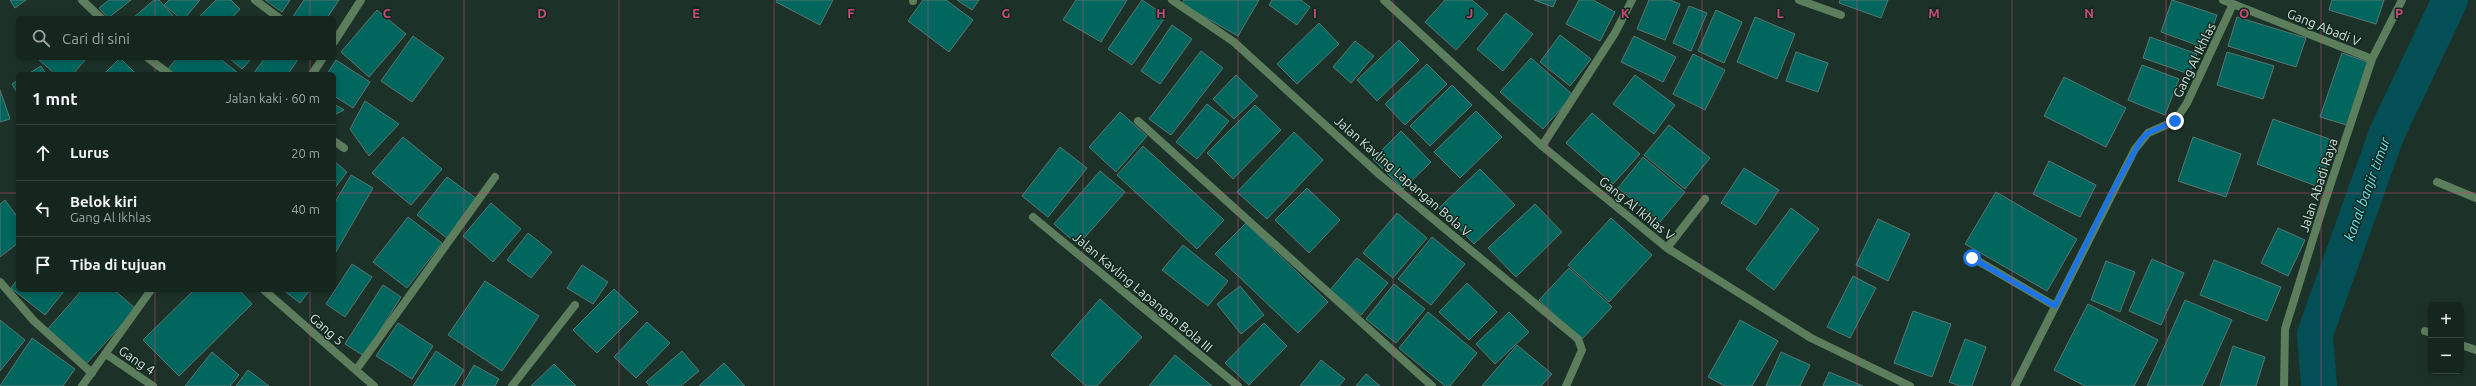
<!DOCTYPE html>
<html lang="id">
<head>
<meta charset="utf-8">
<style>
	:root { --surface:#15261f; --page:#22322c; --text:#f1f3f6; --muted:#9da5a4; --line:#34433d }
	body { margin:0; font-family:Ubuntu,sans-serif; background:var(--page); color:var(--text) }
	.controls { position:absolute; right:12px; bottom:12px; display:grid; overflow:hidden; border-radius:6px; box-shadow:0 2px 6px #0003 }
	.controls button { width:36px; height:36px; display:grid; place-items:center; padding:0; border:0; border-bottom:1px solid var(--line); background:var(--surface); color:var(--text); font:20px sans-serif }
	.stop { position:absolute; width:12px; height:12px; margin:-9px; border:3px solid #1a73e8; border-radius:50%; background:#fff }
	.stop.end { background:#1a73e8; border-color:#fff; box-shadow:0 1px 4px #0008 }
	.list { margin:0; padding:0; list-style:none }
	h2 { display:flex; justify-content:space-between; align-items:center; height:52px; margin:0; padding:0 16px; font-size:17px }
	h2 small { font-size:13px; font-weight:400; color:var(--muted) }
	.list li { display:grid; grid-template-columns:26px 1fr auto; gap:12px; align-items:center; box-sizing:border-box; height:56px; padding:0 16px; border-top:1px solid var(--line) }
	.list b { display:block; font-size:15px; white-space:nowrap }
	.list p { margin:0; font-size:13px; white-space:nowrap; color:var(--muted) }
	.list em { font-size:13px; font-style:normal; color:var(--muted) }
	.icon { flex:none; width:22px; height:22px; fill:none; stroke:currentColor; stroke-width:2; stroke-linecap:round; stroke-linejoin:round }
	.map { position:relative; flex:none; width:2476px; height:386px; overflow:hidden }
	.search { position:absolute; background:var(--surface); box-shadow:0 2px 6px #0003; left:16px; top:16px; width:320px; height:44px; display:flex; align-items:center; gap:10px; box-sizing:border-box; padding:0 14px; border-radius:6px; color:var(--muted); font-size:15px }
	.panel { position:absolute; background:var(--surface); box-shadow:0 2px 6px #0003; left:16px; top:72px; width:320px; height:220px; border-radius:6px }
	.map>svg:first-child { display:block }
</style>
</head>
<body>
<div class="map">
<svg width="2476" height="386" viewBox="0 0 2476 386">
	<rect width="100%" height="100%" fill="#1c3229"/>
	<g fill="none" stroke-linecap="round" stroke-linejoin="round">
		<path stroke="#044e55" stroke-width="36" d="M2319,386l-4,-52 72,-201 63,-133"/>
	</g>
	<path fill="#00665e" stroke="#5a7672" d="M10,0h16l-11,8z
		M109,0h22l-23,18 -9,-10z
		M154,0h5l16,18h-42z
		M169,0h31l-15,18h-5l-16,-13z
		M216,0h15l9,9 -8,9h-34z
		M265,0h25l-8,12z
		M304,0h35l-12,18h-35z
		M777,0h56l-13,25 -44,-23z
		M923,0h23l27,20 -24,32 -41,-31z
		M957,0h22l-7,10z
		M1076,0h51l-26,42 -38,-22z
		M1142,0l24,16 -34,49 -24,-16z
		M1184,0h75l-21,36 -56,-32z
		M1272,0h29l9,7 -13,18 -28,-20z
		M1445,0h27l16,14 -32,36 -31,-28z
		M1534,0h22l-3,7z
		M1579,0h14l22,12 -15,29 -34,-17z
		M1649,0h21l10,4 -15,36 -28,-11z
		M1840,0h48l-7,18 -42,-15z
		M2172,0l45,15 -12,33 -44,-16z
		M2332,0h52l-8,24 -47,-14z
		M1689,6l18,7 -16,38 -18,-8z
		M377,10l29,24 -37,43 -28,-25z
		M1716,10l26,12 -18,41 -26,-12z
		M1506,13l27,21 -30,37 -26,-22z
		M1755,17l40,17 -18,45 -40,-17z
		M2237,17l69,21 -10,29 -68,-21z
		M1319,23l20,21 -42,40 -20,-20z
		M1172,25l20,14 -32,45 -19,-13z
		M1560,35l31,24 -21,27 -30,-24z
		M413,36l31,22 -32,44 -31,-21z
		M1634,36l42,21 -13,25 -42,-20z
		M2150,37l47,17 -8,20 -46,-16z
		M1399,40l20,20 -42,41 -20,-21z
		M1355,41l19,15 -23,27 -18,-16z
		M1201,51l22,17 -52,67 -22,-16z
		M1796,52l32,11 -10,29 -32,-11z
		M2227,52l47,14 -11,33 -46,-14z
		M2342,53l28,10 -20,63 -30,-9z
		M1693,54l32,16 -20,40 -32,-16z
		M39,58h48l-14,16h-18l-17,-15z
		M120,58l16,16h-32z
		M177,58h42l19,15 -63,1 -7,-5z
		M229,58h23l-10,11z
		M265,58h34l-11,16h-35z
		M1531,58l42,37 -30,34 -43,-37z
		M336,60l34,22 -17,26 -19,-12v-22h-7z
		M1427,64l20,20 -42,41 -20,-21z
		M2142,65l37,14 -14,36 -37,-15z
		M41,66l5,8h-18z
		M1236,75l22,21 -24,23 -21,-20z
		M1635,75l40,30 -21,29 -41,-30z
		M2064,77l62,31 -20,39 -62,-31z
		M18,80v14l-6,-10z
		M1452,85l20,20 -42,41 -20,-20z
		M0,90l10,29 -10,3z
		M365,101l34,23 -30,32 -19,-27z
		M334,104l10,6 -10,5z
		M1207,104l22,17 -32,38 -21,-17z
		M1255,105l26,25 -48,49 -26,-26z
		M1476,111l26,26 -42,41 -26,-26z
		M1120,112l27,24 -31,36 -27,-25z
		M1592,113l48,41 -27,30 -47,-41z
		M2273,119l62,22 -16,46 -62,-23z
		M1669,125l41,33 -25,31 -41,-34z
		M1401,131l30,31 -28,27 -30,-30z
		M1294,132l29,28 -56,59 -30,-27z
		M403,137l39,32 -31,36 -39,-32z
		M2193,137l48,17 -15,43 -48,-16z
		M1143,146l81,74 -27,29 -80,-74z
		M1060,147l27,21 -39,49 -26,-21z
		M1643,157l42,35 -25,30 -42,-34z
		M334,161l13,11 -13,17z
		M2049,161l47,24 -16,32 -47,-23z
		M1744,168l35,22 -23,35 -35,-22z
		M1480,169l35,36 -41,39 -35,-36z
		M1100,171l25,21 -47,53 -24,-21z
		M351,175l22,13 -39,67v-51z
		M447,177l30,22 -30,39 -30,-23z
		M1307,188l33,32 -31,33 -34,-33z
		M1996,192l81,47 -30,52 -82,-47z
		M5,200l13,18v25l-18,14v-53z
		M491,203l30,26 -28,33 -30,-26z
		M1535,204l27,28 -46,45 -28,-29z
		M1791,208l28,21 -45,61 -28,-21z
		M1397,213l30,25 -34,40 -30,-25z
		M408,217l34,26 -35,45 -34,-26z
		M1611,218l41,37 -43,47 -41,-37z
		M1878,219l32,15 -22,47 -32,-16z
		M1246,223l82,79 -30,31 -83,-79z
		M2278,228l27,12 -17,36 -27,-13z
		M528,233l24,19 -21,26 -24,-18z
		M1432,237l33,27 -34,41 -33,-26z
		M1183,245l45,36 -20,25 -46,-36z
		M1357,258l31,25 -27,32 -31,-25z
		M2152,259l32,14 -23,52 -32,-14z
		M2214,260l67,27 -14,34 -67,-26z
		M2106,261l29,11 -15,40 -29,-12z
		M352,264l20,13 -27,40 -19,-13z
		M582,265l26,17 -15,22 -26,-16z
		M1569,268l43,39 -31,33 -42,-40z
		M1853,276l23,12 -26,50 -23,-11z
		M18,279v11h47l-20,25 -34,-27z
		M485,281l54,35 -37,55 -54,-36z
		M1467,283l30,29 -28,28 -30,-28z
		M1394,284l31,25 -29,34 -30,-24z
		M383,285l18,12 -37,59 -19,-12z
		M1240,286l24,29 -23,19 -24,-30z
		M614,289l24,23 -41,41 -24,-23z
		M82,290h32l22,19 -50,55 -39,-34z
		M194,290h45l13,14 -73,72 -36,-36z
		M283,290h27l-10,13z
		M1100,299l42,38 -45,49h-11l-35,-31z
		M2185,300l47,20 -30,66h-55z
		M2088,304l70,36 -24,46h-49l-31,-16z
		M1913,311l38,13 -19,53 -38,-14z
		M1428,312l49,41 -27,33h-5l-46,-38z
		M1509,312l20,20 -34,32 -19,-20z
		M0,320l25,20 -25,31z
		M1740,320l38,21 -26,45h-27l-17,-9z
		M647,322l23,21 -34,35 -22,-21z
		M398,323l35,23 -21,33 -36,-23z
		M1264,323l23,23 -38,39 -24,-22z
		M32,338l43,31 -12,17h-63z
		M1965,339l21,8 -14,39h-12l-11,-4z
		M1517,345l35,29 -11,12h-59z
		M2233,346l32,11 -9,29h-36z
		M436,351l28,19 -10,16h-41z
		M682,351l17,20 -18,15h-31l-4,-4z
		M212,352l27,23 -9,11h-45z
		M1781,352l29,13 -10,21h-34z
		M1175,355l37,31h-63z
		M1321,360l24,19 -6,7h-39z
		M724,363l21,23h-46z
		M554,364l22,22h-45z
		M474,365l25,14 -4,7h-33z
		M248,370l21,16h-33z
		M1829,372l34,14h-40z
		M1366,374l14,12h-24z"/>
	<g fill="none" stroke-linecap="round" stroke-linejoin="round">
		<path stroke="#5d7e5d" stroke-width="8" d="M82,0l19,18
			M255,0l24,18
			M1172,0l62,42 146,133 198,164 4,11 -16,36
			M1384,0l158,146 125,102 144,90 99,48
			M1799,0l42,15
			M2223,0l149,59
			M913,1v-1
			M334,42l27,-42
			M148,58l21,16
			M312,74l11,-16
			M1138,121l294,265
			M334,141l10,7
			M1542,146l73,-113 17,-33
			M2437,182l39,16
			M1033,217l205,169
			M1667,248l38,-49
			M1973,258l82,48
			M0,282l34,39 58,52
			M264,290l110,96
			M2425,331l6,2
			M2461,345l15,5
			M106,354l47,32
			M356,370l139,-193
			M82,386l69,-96
			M512,386l63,-81
			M2015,386l120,-237 13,-16 27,-12 12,-18 46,-99
			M2284,386l1,-57 36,-116 51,-154 30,-59"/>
	</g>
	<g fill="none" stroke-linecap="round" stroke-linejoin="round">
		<path stroke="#1a73e8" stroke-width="5" d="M1972,258l83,48 57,-114 29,-52 7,-7 27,-12"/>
	</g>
	<path fill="none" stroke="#c74a7b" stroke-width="1" stroke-opacity="0.55" d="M155,0v18M310,0v18M464,0v386M619,0v386M774,0v386M928,0v386M1083,0v386M1238,0v386M1393,0v386M1548,0v386M1702,0v386M1857,0v386M2012,0v386M2166,0v386M2321,0v386M155,58v16M310,58v16M0,193h18M334,193h2142M155,290v96M310,290v96"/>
	<g text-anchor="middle" stroke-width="3" stroke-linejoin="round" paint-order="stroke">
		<g font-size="13" fill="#d5e2db" stroke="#12281f">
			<text transform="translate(2324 27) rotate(22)" y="5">Gang Abadi V</text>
			<text transform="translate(2194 60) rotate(-64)" y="5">Gang Al Ikhlas</text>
			<text transform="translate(1403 176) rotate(41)" y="5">Jalan Kavling Lapangan Bola V</text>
			<text transform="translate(2318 185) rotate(-72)" y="5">Jalan Abadi Raya</text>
			<text transform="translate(1637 208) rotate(39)" y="5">Gang Al Ikhlas V</text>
			<text transform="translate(1143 292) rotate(40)" y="5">Jalan Kavling Lapangan Bola III</text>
			<text transform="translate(327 329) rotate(41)" y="5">Gang 5</text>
			<text transform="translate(137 360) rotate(34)" y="5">Gang 4</text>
		</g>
		<g font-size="14" font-style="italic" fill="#68e2f1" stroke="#12281f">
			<text transform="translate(2367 189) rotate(-70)" y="5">kanal banjir timur</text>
		</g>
	</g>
	<g font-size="13" text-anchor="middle" font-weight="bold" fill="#c74a7b" stroke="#12281f" stroke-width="3" stroke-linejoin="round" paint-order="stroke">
		<text x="387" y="18">C</text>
		<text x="542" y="18">D</text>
		<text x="696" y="18">E</text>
		<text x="851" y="18">F</text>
		<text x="1006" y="18">G</text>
		<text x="1161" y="18">H</text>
		<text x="1315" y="18">I</text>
		<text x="1470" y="18">J</text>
		<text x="1625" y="18">K</text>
		<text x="1780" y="18">L</text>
		<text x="1934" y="18">M</text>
		<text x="2089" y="18">N</text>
		<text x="2244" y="18">O</text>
		<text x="2399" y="18">P</text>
	</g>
</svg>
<div class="controls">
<button>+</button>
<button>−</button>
</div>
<div class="stop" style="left:1972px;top:258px"></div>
<div class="stop end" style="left:2175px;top:121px"></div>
<div class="search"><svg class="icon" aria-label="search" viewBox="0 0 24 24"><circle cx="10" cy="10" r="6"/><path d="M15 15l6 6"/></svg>Cari di sini</div>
<section class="panel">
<h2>1 mnt<small>Jalan kaki · 60 m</small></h2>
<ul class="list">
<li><svg class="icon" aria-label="ahead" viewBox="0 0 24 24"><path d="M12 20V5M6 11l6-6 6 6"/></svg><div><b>Lurus</b></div><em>20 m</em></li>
<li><svg class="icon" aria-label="left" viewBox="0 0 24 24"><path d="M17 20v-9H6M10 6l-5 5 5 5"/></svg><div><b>Belok kiri</b><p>Gang Al Ikhlas</p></div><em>40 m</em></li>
<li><svg class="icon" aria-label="arrive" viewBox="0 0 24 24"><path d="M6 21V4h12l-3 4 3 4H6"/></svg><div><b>Tiba di tujuan</b></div></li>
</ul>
</section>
</div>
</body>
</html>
